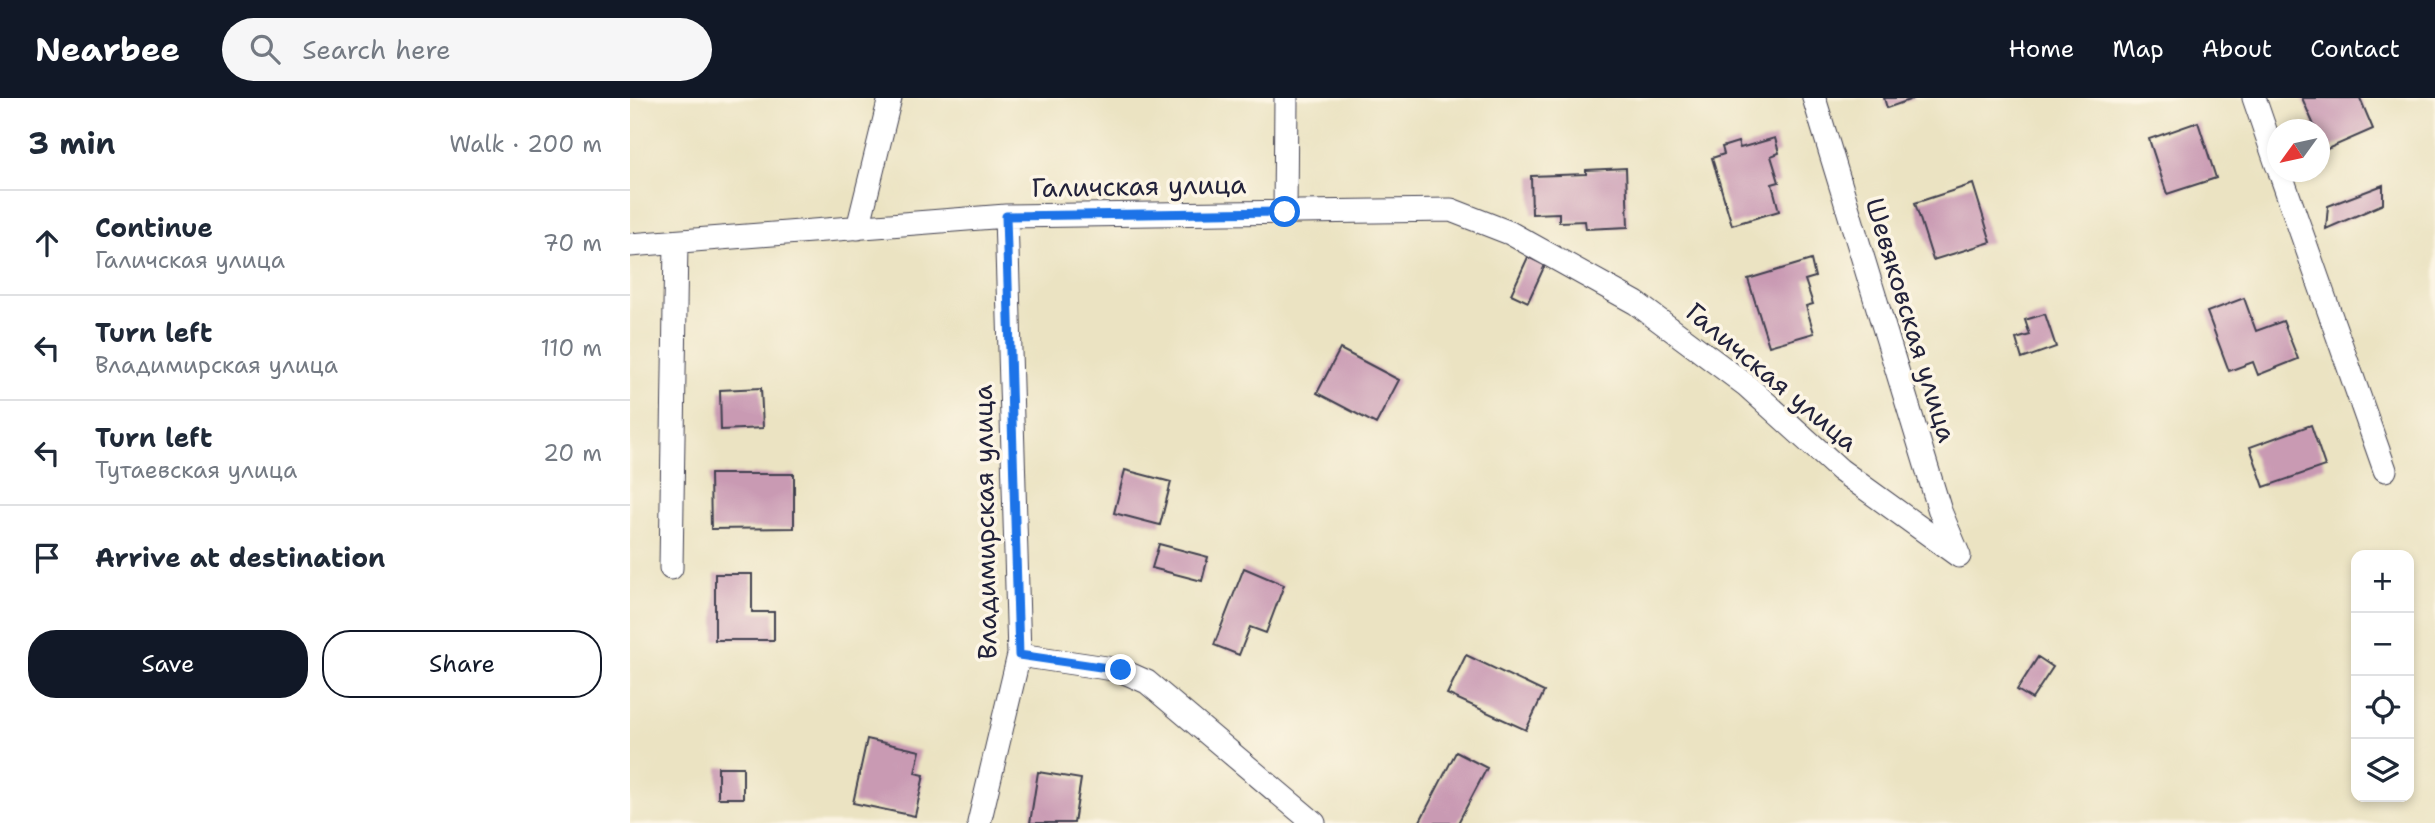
<!DOCTYPE html>
<html lang="en">
<head>
<meta charset="utf-8">
<style>
	:root { --surface:#fff; --page:#f6f6f7; --text:#1f2937; --muted:#747a83; --line:#e0e1e3; --accent:#111827 }
	body { margin:0; font-family:"Shantell Sans",sans-serif; background:var(--page); color:var(--text) }
	.controls { position:absolute; right:21px; bottom:21px; display:grid; overflow:hidden; border-radius:14px; box-shadow:0 4px 10px #0003 }
	.controls button { width:63px; height:63px; display:grid; place-items:center; padding:0; border:0; border-bottom:2px solid var(--line); background:var(--surface); color:var(--text); font:35px sans-serif }
	.compass { position:absolute; left:1637px; top:21px; width:63px; height:63px; border-radius:50%; background:var(--surface); box-shadow:0 4px 10px #0003; rotate:237deg }
	.stop { position:absolute; width:21px; height:21px; margin:-16px; border:5px solid #1a73e8; border-radius:50%; background:#fff }
	.stop.end { background:#1a73e8; border-color:#fff; box-shadow:0 2px 7px #0008 }
	.list { margin:0; padding:0; list-style:none }
	h2 { display:flex; justify-content:space-between; align-items:center; height:91px; margin:0; padding:0 28px; font-size:30px }
	h2 small { font-size:23px; font-weight:400; color:var(--muted) }
	.list li { display:grid; grid-template-columns:46px 1fr auto; gap:21px; align-items:center; box-sizing:border-box; height:105px; padding:0 28px; border-top:2px solid var(--line) }
	.list b { display:block; font-size:26px; white-space:nowrap }
	.list p { margin:0; font-size:23px; white-space:nowrap; color:var(--muted) }
	.list em { font-size:23px; font-style:normal; color:var(--muted) }
	.actions { display:flex; gap:14px; padding:21px 28px }
	.actions a { flex:1; padding:16px 0; border:2px solid var(--accent); border-radius:28px; text-align:center; font-size:24px; color:var(--accent) }
	.actions .main { background:var(--accent); color:#fff }
	.icon { flex:none; width:38px; height:38px; fill:none; stroke:currentColor; stroke-width:2; stroke-linecap:round; stroke-linejoin:round }
	.map { position:relative; flex:none; width:1805px; height:725px; overflow:hidden }
	header { display:flex; align-items:center; gap:42px; box-sizing:border-box; height:98px; padding:0 35px; background:var(--accent); color:#fff }
	header strong { font-size:33px }
	nav { display:flex; gap:38px; margin-inline-start:auto; font-size:24px }
	.search { width:490px; height:63px; background:var(--page); display:flex; align-items:center; gap:18px; box-sizing:border-box; padding:0 24px; border-radius:38px; color:var(--muted); font-size:26px }
	main { display:flex }
	aside { flex:1; background:var(--surface) }
	.map>svg:first-child { display:block }
</style>
</head>
<body>
<header>
<strong>Nearbee</strong>
<div class="search"><svg class="icon" aria-label="search" viewBox="0 0 24 24"><circle cx="10" cy="10" r="6"/><path d="M15 15l6 6"/></svg>Search here</div>
<nav><a>Home</a><a>Map</a><a>About</a><a>Contact</a></nav>
</header>
<main>
<aside>
<h2>3 min<small>Walk · 200 m</small></h2>
<ul class="list">
<li><svg class="icon" aria-label="ahead" viewBox="0 0 24 24"><path d="M12 20V5M6 11l6-6 6 6"/></svg><div><b>Continue</b><p>Галичская улица</p></div><em>70 m</em></li>
<li><svg class="icon" aria-label="left" viewBox="0 0 24 24"><path d="M17 20v-9H6M10 6l-5 5 5 5"/></svg><div><b>Turn left</b><p>Владимирская улица</p></div><em>110 m</em></li>
<li><svg class="icon" aria-label="left" viewBox="0 0 24 24"><path d="M17 20v-9H6M10 6l-5 5 5 5"/></svg><div><b>Turn left</b><p>Тутаевская улица</p></div><em>20 m</em></li>
<li><svg class="icon" aria-label="arrive" viewBox="0 0 24 24"><path d="M6 21V4h12l-3 4 3 4H6"/></svg><div><b>Arrive at destination</b></div></li>
</ul>
<div class="actions"><a class="main">Save</a><a>Share</a></div>
</aside>
<div class="map">
<svg width="1805" height="725" viewBox="0 0 1805 725">
	<rect width="100%" height="100%" fill="#fcf5e5"/>
	<filter id="ink" filterUnits="userSpaceOnUse"><feTurbulence type="fractalNoise" baseFrequency=".0143" numOctaves="2"/><feDisplacementMap in="SourceGraphic" scale="14" xChannelSelector="R" yChannelSelector="G"/><feConvolveMatrix kernelMatrix="1 2 1 2 8 2 1 2 1" color-interpolation-filters="sRGB"/></filter>
	<filter id="wash" filterUnits="userSpaceOnUse"><feTurbulence type="fractalNoise" baseFrequency=".00686" numOctaves="4" result="noise"/><feDisplacementMap in="SourceGraphic" scale="28" xChannelSelector="R" yChannelSelector="G"/><feGaussianBlur stdDeviation="1.57" result="paint"/><feColorMatrix in="noise" values="0 0 0 0 0 0 0 0 0 0 0 0 0 0 0 0 0 1.4 0 .05"/><feComposite in="paint" operator="in"/></filter>
	<g filter="url(#wash)">
		<rect width="100%" height="100%" fill="#ebe3c2"/>
		<g id="blocks">
			<path fill="#c99ab3" d="M1254,0h31l-28,10z
				M1672,0h58l13,31 -48,21 -6,-13v-7h-3z
				M1568,24l18,56 -49,16 -18,-55z
				M1145,40l4,15 -8,3 8,26 -7,2 7,27 -47,14 -20,-67 12,-4 -2,-7 16,-5 2,6z
				M996,70l2,59 -42,2 -1,-8 -26,1v-9l-27,1 -1,-38 55,-2v-4z
				M1343,86l18,58 -58,18 -18,-57z
				M1753,87v19l-57,25 2,-23z
				M898,159l17,8 -17,37 -17,-8z
				M1181,162l4,17 -10,3 8,24 -7,2 8,27 -45,13 -21,-67z
				M1614,200l12,33 27,-10 15,38 -40,16 -5,-13 -24,9 -22,-59z
				M1415,216l11,33 -34,12 -6,-20 14,-4 -5,-15z
				M710,251l59,31 -23,44 -59,-31z
				M131,290l2,40 -42,2 -1,-40z
				M1681,327l14,41 -61,21 -14,-40z
				M495,372l46,12 -11,43 -46,-12z
				M80,376h84v54l-83,1z
				M529,446l49,13 -6,24 -50,-13z
				M614,470l40,17 -18,48 -16,-6 -11,28 -25,-10z
				M85,476h37v38h22v28h-59z
				M836,557l78,37 -18,38 -79,-36z
				M1408,559l15,10 -21,32 -15,-9z
				M237,641l53,12 -5,22 9,2 -9,41 -62,-13z
				M826,654l31,16 -29,55h-39z
				M88,669h25v31h-25z
				M408,674l43,7 -7,44h-44z"/>
		</g>
	</g>
	<g filter="url(#ink)">
		<use href="#blocks" fill-opacity="0" stroke="#403f4f" stroke-width="2"/>
		<g fill="none" stroke-linecap="round" stroke-linejoin="round">
			<defs>
				<path id="street" d="M1184,0l126,413 19,45
					M1624,0l23,67
					M1650,74l105,298
					M655,114l1,-114
					M228,130l32,-130
					M0,147l376,-29 445,-6 59,23 126,70 110,82 94,85 119,86
					M41,470l5,-326
					M389,557l101,15 27,12 167,141
					M349,725l40,-168 -13,-439"/>
			</defs>
			<use href="#street" stroke="#403f4f" stroke-width="25"/>
			<use href="#street" stroke="#fff" stroke-width="23"/>
		</g>
	</g>
	<g fill="none" stroke-linecap="round" stroke-linejoin="round" filter="url(#ink)">
		<path stroke="#1a73e8" stroke-width="9" d="M491,572l-102,-15 -13,-439 279,-4"/>
	</g>
	<g text-anchor="middle" stroke-width="7" stroke-linejoin="round" paint-order="stroke">
		<g font-size="26" fill="#22223b" stroke="#fcf5e5">
			<text transform="translate(509 88) rotate(-1)" y="9">Галичская улица</text>
			<text transform="translate(1281 222) rotate(73)" y="9">Шевяковская улица</text>
			<text transform="translate(1142 279) rotate(40)" y="9">Галичская улица</text>
			<text transform="translate(355 424) rotate(-91)" y="9">Владимирская улица</text>
		</g>
	</g>
</svg>
<div class="controls">
<button>+</button>
<button>−</button>
<button><svg class="icon" aria-label="locate" viewBox="0 0 24 24"><circle cx="12" cy="12" r="6"/><path d="M12 2v4M12 18v4M2 12h4M18 12h4"/></svg></button>
<button><svg class="icon" aria-label="layers" viewBox="0 0 24 24"><path d="M12 4l9 5-9 5-9-5zM3 14l9 5 9-5"/></svg></button>
</div>
<svg class="compass" viewBox="-18 -18 36 36"><path d="M0-13l5 13h-10z" fill="#e53935"/><path d="M0 13l5-13h-10z" fill="#747a83"/></svg>
<div class="stop" style="left:655px;top:114px"></div>
<div class="stop end" style="left:491px;top:572px"></div>
</div>
</main>
</body>
</html>
